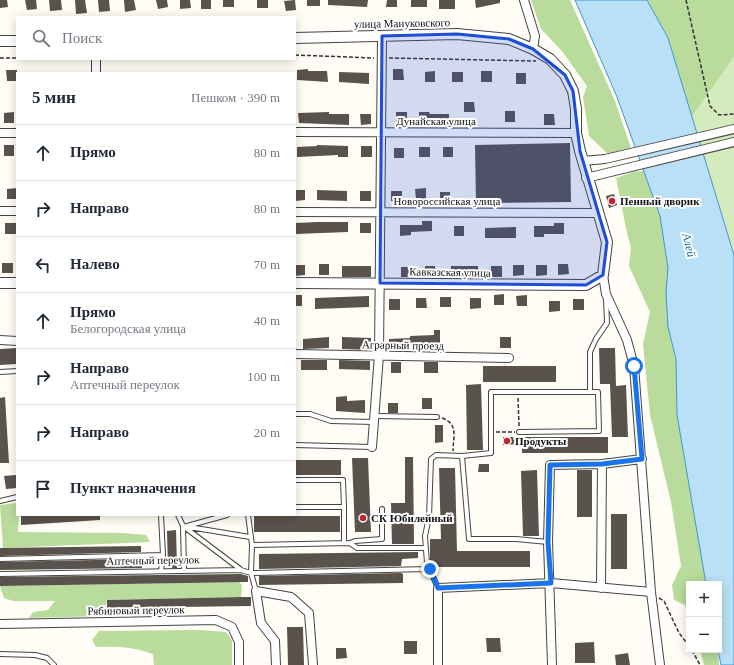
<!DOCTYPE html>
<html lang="ru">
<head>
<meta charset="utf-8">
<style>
	:root { --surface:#fff; --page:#f6f6f7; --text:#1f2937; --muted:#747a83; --line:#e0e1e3 }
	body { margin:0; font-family:"Times New Roman",serif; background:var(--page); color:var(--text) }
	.controls { position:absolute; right:12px; bottom:12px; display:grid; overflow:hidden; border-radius:0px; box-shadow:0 2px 10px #0003 }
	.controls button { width:36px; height:36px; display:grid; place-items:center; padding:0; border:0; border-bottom:1px solid var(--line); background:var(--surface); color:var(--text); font:20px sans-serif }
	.stop { position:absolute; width:12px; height:12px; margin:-9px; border:3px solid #1a73e8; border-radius:50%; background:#fff }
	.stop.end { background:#1a73e8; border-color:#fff; box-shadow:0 1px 4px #0008 }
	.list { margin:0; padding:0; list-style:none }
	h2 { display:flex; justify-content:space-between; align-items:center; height:52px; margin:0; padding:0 16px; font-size:17px }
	h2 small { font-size:13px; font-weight:400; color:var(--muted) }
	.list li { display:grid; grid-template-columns:26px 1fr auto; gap:12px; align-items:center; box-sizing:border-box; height:56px; padding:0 16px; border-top:1px solid var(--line) }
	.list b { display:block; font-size:15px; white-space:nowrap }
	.list p { margin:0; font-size:13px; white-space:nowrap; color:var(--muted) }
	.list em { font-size:13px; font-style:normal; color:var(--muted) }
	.icon { flex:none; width:22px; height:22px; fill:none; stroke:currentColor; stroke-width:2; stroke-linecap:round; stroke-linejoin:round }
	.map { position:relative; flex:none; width:734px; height:665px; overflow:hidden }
	.search { position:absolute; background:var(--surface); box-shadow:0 2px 10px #0003; left:16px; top:16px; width:280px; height:44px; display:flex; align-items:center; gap:10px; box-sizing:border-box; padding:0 14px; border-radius:0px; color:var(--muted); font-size:15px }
	.panel { position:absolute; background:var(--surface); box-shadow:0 2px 10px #0003; left:16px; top:72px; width:280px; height:444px; border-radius:0px }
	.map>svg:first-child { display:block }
</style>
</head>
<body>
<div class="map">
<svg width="734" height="665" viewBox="0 0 734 665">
	<rect width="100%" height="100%" fill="#fffdf5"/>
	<path fill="#d5ebbd" d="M734,57v198l-43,-137z"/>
	<path fill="#b9dc9c" d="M531,0h39l45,101 16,47 -23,6 -19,-18 -6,-39 4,-11 -26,-36 -20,-21z
		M647,0h87v57l-43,61 -23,-80z
		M651,170l17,61 41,353h-20v34l-4,-13 -11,-5 -2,-15 9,-19 -10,-64 -21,-87 -7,-71 7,-32 -21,-46 2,-19 -4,-14 -11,-55 17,-6z
		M16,503l1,12h2l-1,17 105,1 23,2 4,7 -147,6 -3,-43z
		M239,582l3,3 -1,12 -134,3 -4,16 -74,2 4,-6 15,-2 7,-9h-42l-9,-3 -4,-12z
		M200,630l26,2 6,8v25h-78l-1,-11c-19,-7 -37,-8 -57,-7l-4,-7 7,-9z
		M700,650h18l1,15h-15z"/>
	<path fill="#b9e0f7" stroke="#3f96cf" d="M575,0h72l21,38 66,217v410h-13l-3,-15 1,-66h-13l-29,-169 -1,-56 -8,-32 -2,-34 2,-25 -8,-52 -43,-119z"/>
	<path fill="#5a524d" d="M0,0h7l1,7 -8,1z
		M25,0h11l1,9 -10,1z
		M49,0h12l1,10 -12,1z
		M75,0h10l2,13 -11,1z
		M98,0h11l1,11 -11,1z
		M124,0h10l2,10 -11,2z
		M156,0h11l1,7 -10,2z
		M180,0h10l1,8 -11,1z
		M201,0h10v9h-10z
		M223,0h11v7h-11z
		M257,0h11v8h-11z
		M295,0l1,10 -10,1 -2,-10z
		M307,0h13v6h-13z
		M328,0h40l-1,7 -39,-2z
		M387,0h10v7h-11z
		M411,0h16v7h-16z
		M439,0h16v9h-16z
		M475,0h25v3l-24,5z
		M308,69v2h19l1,11 -31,-2v-10z
		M393,69h10l1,11h-11z
		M6,70h11v11h-10z
		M435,71v11h-10v-10z
		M481,71h11v11h-11z
		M339,72l30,1v11l-30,-2z
		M452,72h11v10h-11z
		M516,73h10v11h-10z
		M464,102h10l1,10h-11z
		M505,111h10v11h-10z
		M14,112v11h-10v-10z
		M329,112v2h20v11l-50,-2 -1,-10z
		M396,112h11v11h-11z
		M419,112h10l1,2h19v11h-11v-3l-19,1z
		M360,114h11v10l-10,1z
		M544,114h10l1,11h-11z
		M570,143l1,59 -95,1 -1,-58z
		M4,145h10v11h-10z
		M317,145l31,1v11h-10v-2l-41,2v-10l20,-1z
		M361,146h11v11h-11z
		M419,147h11v10h-11z
		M443,147h10v10h-10z
		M394,148h10v10h-10z
		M17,188v11h-10v-10z
		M426,188v11h-10l-1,-10z
		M295,190h10v10l-10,1z
		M317,190l30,1v10l-30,-1z
		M360,191h11v10h-11z
		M391,191h11v10h-11z
		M440,192h10v11h-10z
		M614,194l3,11 -8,3 -3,-12z
		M422,221h10v10l-21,1v3l-11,1v-11h22z
		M317,222h31v10l-52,2v-11z
		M5,223h11v11h-11z
		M360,223h11v10h-11z
		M554,223h10v11h-20v3h-10v-11h20z
		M454,226h10v10h-10z
		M516,227v11h-31v-10z
		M2,263h11v10h-11z
		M319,264h10v11h-10z
		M558,264h10l1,10 -11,1z
		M295,265h10v10l-10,1z
		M513,265h11v10l-11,1z
		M536,265h11v10l-11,1z
		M342,266h29v11h-29z
		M425,266h10v10h-10z
		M451,266h27v11h-27z
		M491,266h11v11h-11z
		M401,267h10l1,10h-11z
		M504,294v11h-10v-10z
		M295,295h7v11h-7z
		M527,295v11h-10l-1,-10z
		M369,296v11l-54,2v-11z
		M440,297h11v10h-11z
		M416,298h10l1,10h-11z
		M470,298h11v10l-11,1z
		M389,299h11v11h-11z
		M573,299h11v11h-11z
		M549,301h11v10l-11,1z
		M434,330h6v20h-6v-4h-34v3h-11v-10l21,-1v-2l24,-1z
		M329,337v11l-26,1v-10z
		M342,337l29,1v10l-1,2 -28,-1z
		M500,337h11v11h-11z
		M17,348v16l-17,1v-16z
		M599,348h16l1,38 10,-1 2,52h-16l-2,-53h-10z
		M301,360h26v10h-26z
		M339,360l31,1v9l-31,-1z
		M391,362h10v11h-10z
		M424,362h14v11h-14z
		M483,366h73v16h-73z
		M481,384l2,66h-16l-1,-65z
		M347,396v5l18,-1v13l-29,-2v-14z
		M5,397l4,66h-9v-65z
		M422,398h10v11h-10z
		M388,403h10v10h-10z
		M435,425h8v17l-8,1z
		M503,437h105v16h-86v-9l-19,1z
		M405,457h8l1,87h-22l-1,-41h14z
		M352,458h16l3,74h-16z
		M295,460h46v15h-46z
		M479,464h10v8h-11z
		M439,468h16l2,83h73v16h-97l-3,-5v-23h11z
		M537,470l2,66h-16l-2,-65z
		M577,470h15v47h-15z
		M16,475l1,13 -11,1 -2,-13z
		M611,514h16v55h-16z
		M21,515h79v5l-79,5z
		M254,516h86v16h-86z
		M176,530l1,38h-9l-1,-37z
		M141,546v6l-141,4v-8z
		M418,552v6l-16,1 -1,7 -142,3v-15z
		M142,559v9l-142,2v-8z
		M401,573l2,1v9l-144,2v-9z
		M241,574l7,2v6l-248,4v-9z
		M241,597h10v9l-144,2v-8z
		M287,627h16l1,38h-16z
		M486,638h14l1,14h-14z
		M404,641h13v13h-13z
		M594,642l1,21h-20v-20z
		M336,648h10l1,10 -11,1z
		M628,653l2,12h-14l-1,-10z"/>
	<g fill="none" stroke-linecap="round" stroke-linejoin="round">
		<defs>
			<path id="service" d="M0,372l17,-1
				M295,414h15l21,7 43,1
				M375,416l62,1
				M519,432l80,-1 -1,-39h-8
				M295,445l77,2
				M295,480h48l1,27h-49
				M0,501l17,-4
				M178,515l5,11 57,43
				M248,515l4,30 -1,28 178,-4
				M183,526l67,11
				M183,526l1,44
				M187,526l40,-11
				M548,542l-32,-3h-47l-7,-83 29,-3v-61h99v-40l6,-13 11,-16 -1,-25
				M344,543v-36
				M350,543l7,5h69
				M252,545l98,-2 5,-2 27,-2v-30
				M0,559l163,-4
				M161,571l2,-16 -2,-40
				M0,574l241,-4 10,3 5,18
				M438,588l-11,-25 -2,-27 4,-19 2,-58 5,-4 26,1
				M0,654l35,1 12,3 7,7"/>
			<path id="minor" d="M524,0l11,36 -2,13
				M96,59v14
				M295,132l281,1
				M0,133h17
				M583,161l22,-2 129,-30
				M586,178l148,-36
				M0,211h17
				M295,212l303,1
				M603,275l3,19 21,46 7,26 17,226 9,73
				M0,340l17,1
				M295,354l214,4
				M372,447l7,-92 3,-319
				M601,588l1,-124
				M0,624l216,-4 16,7 7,15v23
				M276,665l-1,-24 -14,-18 -5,-32 35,6 18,16 4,52
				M438,665v-77l113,-5 100,9
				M552,665l-4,-123 2,-77 52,-1 40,-5"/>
			<path id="tertiary" d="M295,38l162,-4 52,5 24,10 17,10 15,16 8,16 3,18v24l4,18 27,91 -4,33 -17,10 -291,-2
				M0,41h17
				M0,283h17"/>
		</defs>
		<use href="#service" stroke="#444" stroke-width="6"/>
		<use href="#minor" stroke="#444" stroke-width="10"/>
		<use href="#tertiary" stroke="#444" stroke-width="12"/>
		<path stroke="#333" stroke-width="1.5" stroke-dasharray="4 2" stroke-linecap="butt" d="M686,0l24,106 9,9 15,-1
			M295,55l79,3
			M0,58h17
			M389,58l147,3
			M518,398l1,28
			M442,418c17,6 11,19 11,33
			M496,432h19
			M659,598l5,3 15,32 10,13
			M692,650l8,15"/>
		<use href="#service" stroke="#fff" stroke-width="4"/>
		<use href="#minor" stroke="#fff" stroke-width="8"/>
		<use href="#tertiary" stroke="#fff" stroke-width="10"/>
	</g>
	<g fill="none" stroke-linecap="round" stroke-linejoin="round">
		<path stroke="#1a73e8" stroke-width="5" d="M430,569l8,19 113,-5 -3,-41 2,-77 52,-1 40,-5 -8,-93"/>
	</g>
	<path fill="#1d4ed8" fill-opacity="0.2" stroke="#1d4ed8" stroke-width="3" stroke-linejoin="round" d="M457,34l52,5 24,10 32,26 8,16 7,60 27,91 -4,33 -17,10 -206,-2 2,-247z"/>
	<g fill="#c4262e" stroke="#fff" stroke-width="1.5">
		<circle cx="612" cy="201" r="4"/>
		<circle cx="507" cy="441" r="4"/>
		<circle cx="363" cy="518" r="4"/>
	</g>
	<g text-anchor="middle" stroke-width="4" stroke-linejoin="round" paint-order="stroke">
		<g font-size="11" fill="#111" stroke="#fff">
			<text transform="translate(402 23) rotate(-1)" y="4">улица Мануковского</text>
			<text x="436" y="125">Дунайская улица</text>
			<text x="447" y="205">Новороссийская улица</text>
			<text transform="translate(450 272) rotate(1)" y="4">Кавказская улица</text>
			<text transform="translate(403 345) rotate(1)" y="4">Аграрный проезд</text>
			<text transform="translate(153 560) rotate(-1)" y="4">Аптечный переулок</text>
			<text transform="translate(136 610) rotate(-1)" y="4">Рябиновый переулок</text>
		</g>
		<g font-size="11" font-weight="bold" fill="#111" stroke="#fff" text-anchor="start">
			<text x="620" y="205">Пенный дворик</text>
			<text x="515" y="445">Продукты</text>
			<text x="371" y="522">СК Юбилейный</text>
		</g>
		<g font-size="12" font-style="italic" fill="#1768a6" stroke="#fff">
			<text transform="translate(689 245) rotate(76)" y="4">Алей</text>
		</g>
	</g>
</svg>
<div class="controls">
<button>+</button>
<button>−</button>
</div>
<div class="stop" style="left:634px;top:366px"></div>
<div class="stop end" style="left:430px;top:569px"></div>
<div class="search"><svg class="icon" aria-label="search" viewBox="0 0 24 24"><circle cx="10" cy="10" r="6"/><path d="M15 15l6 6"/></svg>Поиск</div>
<section class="panel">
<h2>5 мин<small>Пешком · 390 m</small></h2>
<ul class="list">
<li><svg class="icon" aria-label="ahead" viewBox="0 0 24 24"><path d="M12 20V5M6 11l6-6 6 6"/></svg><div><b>Прямо</b></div><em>80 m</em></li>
<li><svg class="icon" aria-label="right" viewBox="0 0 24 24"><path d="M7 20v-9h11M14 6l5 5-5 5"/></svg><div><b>Направо</b></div><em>80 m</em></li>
<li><svg class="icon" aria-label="left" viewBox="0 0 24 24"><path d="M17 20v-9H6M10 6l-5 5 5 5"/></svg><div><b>Налево</b></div><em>70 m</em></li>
<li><svg class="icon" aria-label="ahead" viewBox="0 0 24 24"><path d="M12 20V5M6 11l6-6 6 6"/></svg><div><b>Прямо</b><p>Белогородская улица</p></div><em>40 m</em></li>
<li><svg class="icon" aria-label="right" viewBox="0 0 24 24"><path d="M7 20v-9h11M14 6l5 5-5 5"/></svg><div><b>Направо</b><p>Аптечный переулок</p></div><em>100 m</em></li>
<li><svg class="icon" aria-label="right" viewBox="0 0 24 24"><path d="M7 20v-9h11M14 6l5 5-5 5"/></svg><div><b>Направо</b></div><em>20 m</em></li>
<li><svg class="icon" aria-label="arrive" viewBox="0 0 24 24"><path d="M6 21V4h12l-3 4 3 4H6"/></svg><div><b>Пункт назначения</b></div></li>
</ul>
</section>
</div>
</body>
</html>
